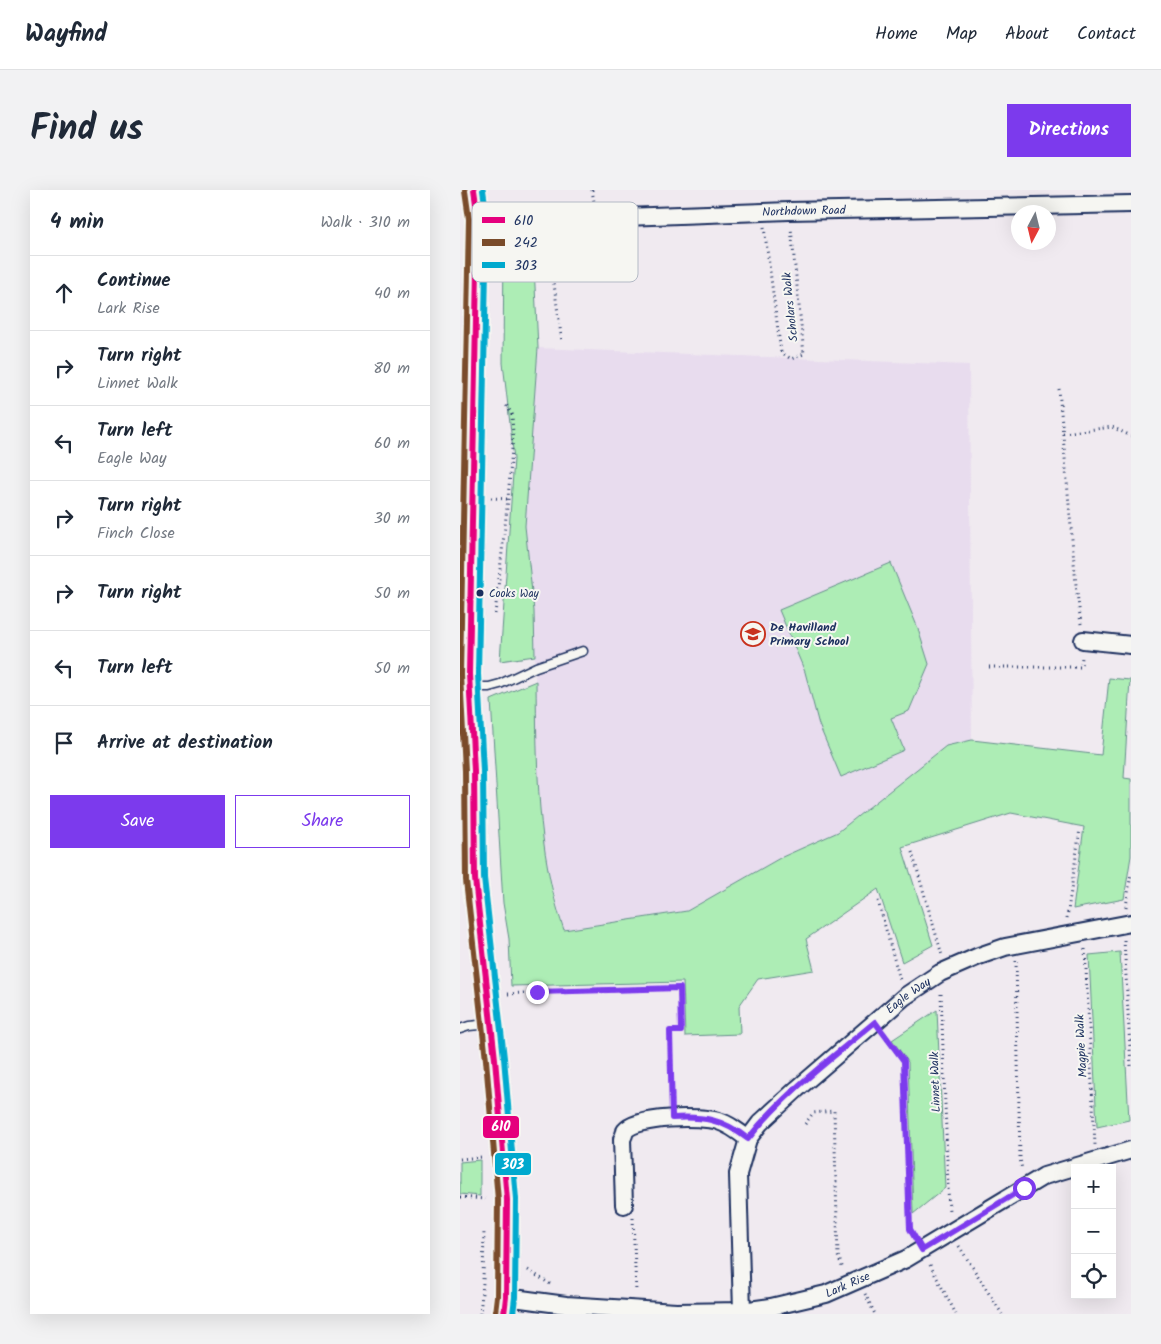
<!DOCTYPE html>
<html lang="en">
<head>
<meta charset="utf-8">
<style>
	:root { --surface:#fff; --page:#f2f2f3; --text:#1f2937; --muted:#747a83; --line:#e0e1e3; --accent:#7c3aed }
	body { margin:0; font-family:Kalam,sans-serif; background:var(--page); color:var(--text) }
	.controls { position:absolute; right:15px; bottom:15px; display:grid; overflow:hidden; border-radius:0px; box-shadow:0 5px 20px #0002 }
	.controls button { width:45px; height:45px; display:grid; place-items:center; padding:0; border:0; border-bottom:1px solid var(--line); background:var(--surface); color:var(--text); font:25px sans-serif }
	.compass { position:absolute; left:551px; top:15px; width:45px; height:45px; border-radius:50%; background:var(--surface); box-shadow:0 5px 20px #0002; rotate:187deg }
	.stop { position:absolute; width:15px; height:15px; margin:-11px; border:4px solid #7c3aed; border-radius:50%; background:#fff }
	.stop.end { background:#7c3aed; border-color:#fff; box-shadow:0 1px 5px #0008 }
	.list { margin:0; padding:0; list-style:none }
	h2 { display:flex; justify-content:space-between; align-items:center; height:65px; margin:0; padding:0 20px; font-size:21px }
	h2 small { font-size:16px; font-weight:400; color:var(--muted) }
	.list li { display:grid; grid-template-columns:32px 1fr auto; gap:15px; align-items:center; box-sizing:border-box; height:75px; padding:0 20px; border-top:1px solid var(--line) }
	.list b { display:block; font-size:19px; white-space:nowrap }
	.list p { margin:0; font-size:16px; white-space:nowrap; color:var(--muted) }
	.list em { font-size:16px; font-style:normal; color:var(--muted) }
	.actions { display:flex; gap:10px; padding:15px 20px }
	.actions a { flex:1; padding:11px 0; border:1px solid var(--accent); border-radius:0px; text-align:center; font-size:18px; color:var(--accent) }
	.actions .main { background:var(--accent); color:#fff }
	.icon { flex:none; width:28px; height:28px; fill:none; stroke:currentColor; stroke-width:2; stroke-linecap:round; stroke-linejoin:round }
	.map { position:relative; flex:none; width:671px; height:1124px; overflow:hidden; border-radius:0px }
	header { display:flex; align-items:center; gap:30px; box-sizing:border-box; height:70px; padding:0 25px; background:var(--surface); border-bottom:1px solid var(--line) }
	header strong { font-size:24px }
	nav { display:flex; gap:28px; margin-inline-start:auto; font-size:18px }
	.intro { display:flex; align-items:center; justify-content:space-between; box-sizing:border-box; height:120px; padding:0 30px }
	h1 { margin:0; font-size:35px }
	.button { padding:12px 22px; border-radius:0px; background:var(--accent); color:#fff; font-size:18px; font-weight:700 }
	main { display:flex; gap:30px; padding:0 30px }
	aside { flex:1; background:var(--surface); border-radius:0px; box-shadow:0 5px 20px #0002 }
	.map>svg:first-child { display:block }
</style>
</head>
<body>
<header>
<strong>Wayfind</strong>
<nav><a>Home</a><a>Map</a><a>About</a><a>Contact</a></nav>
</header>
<div class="intro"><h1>Find us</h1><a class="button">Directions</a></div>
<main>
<aside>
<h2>4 min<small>Walk · 310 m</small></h2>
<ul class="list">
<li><svg class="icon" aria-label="ahead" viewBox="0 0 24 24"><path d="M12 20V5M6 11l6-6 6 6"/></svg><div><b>Continue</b><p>Lark Rise</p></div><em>40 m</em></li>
<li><svg class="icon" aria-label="right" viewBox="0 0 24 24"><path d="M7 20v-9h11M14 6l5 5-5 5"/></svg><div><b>Turn right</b><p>Linnet Walk</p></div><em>80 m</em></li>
<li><svg class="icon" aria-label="left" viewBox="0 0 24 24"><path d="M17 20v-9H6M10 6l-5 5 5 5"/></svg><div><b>Turn left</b><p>Eagle Way</p></div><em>60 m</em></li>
<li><svg class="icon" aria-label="right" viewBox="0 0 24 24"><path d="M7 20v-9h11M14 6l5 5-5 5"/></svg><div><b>Turn right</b><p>Finch Close</p></div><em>30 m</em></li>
<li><svg class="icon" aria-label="right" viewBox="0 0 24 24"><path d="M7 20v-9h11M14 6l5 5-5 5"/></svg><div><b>Turn right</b></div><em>50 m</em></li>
<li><svg class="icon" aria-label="left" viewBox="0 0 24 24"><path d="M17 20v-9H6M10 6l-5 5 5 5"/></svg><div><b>Turn left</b></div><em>50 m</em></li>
<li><svg class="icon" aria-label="arrive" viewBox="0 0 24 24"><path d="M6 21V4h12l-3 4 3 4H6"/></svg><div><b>Arrive at destination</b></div></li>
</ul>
<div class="actions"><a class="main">Save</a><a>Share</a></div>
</aside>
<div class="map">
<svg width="671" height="1124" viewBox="0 0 671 1124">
	<rect width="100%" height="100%" fill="#f0eaf0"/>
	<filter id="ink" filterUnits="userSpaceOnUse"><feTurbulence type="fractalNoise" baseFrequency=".02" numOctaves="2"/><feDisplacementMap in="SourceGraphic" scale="10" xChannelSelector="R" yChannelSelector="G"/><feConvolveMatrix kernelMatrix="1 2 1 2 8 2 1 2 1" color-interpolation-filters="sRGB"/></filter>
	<g filter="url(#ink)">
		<path fill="#e8dcee" d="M78,158l431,17 3,375 -26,6 -108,86 -58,26 -93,53 -123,19 -20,-75 -7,-80 -3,-164 -9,-85z"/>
		<path fill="#adedb5" stroke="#648e8a" d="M44,55h29l5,103 -13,178 9,85 1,45 -35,5 14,-202 -11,-96z
			M431,373l26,63 12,38 -20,47 -18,7 13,32 -63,27 -22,-52 -14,-53 -26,-62z
			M649,488l21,2 -6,98 7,1v77l-7,43 -51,10 11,-82 -73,-14 -109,34 31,98 -31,17 -24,-73 -72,50 8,31 -56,9 -19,27 1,28 -55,2 -2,-54 -172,4 -2,-47 -6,-36 -12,-203 45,-19c1,84 0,169 28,249l123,-19 93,-53 58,-26 108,-86 26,-6 129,15z
			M660,762l9,168 -32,7 -8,-172z
			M477,820l8,178 -32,26 -5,-152 -16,-22z
			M20,970v36l-20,-2v-32z"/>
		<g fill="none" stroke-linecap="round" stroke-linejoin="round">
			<defs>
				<path id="lane" d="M11,497h18l11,-3 36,-17 47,-16
					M0,839l9,-3 20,-2"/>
				<g id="street">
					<path id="s1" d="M18,28h118l193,-7 342,-7"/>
					<path d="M623,450l48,5"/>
					<path d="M164,1015l-2,-66c1,-1 3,-7 3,-8 12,-15 76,-15 93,-10 11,3 21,11 30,18"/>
					<path id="s2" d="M46,1107l60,8 110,7 66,-1 29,-4 55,-13 80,-35 138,-83 87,-26"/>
					<path id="s3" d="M282,1121l-4,-137 10,-35 12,-16 37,-34 78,-67 29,-25 36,-24 39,-17 26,-9 126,-24"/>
				</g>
				<path id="secondary" d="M14,0l4,28 -9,456 5,97 1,108 20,180 12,141 -1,97 -2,17"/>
			</defs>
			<use href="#lane" stroke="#1b2f5e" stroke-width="11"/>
			<use href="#street" stroke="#1b2f5e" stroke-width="20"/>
			<use href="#secondary" stroke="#1b2f5e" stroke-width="26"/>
			<path stroke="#1b2f5e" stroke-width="3" stroke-dasharray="1 4" stroke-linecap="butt" d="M132,0l2,12
				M304,37l17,125 10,7 13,-5 -13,-126
				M87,44l15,108
				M599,199l17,196 5,39
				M603,243l49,-6 19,9
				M31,308l17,1
				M35,424l13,-115 5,-64 -1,-21 -7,-11
				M529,477h92l1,-10
				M452,662l30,103
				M418,711l22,79
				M666,717l5,-34
				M607,728l13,-89
				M664,750l7,126
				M625,759l10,196
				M556,771l4,197 2,12
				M48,804l29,-2 143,-4 1,43h-11l2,71
				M481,804l8,219
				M424,844l20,27 6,168 4,6
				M345,934l8,-11 21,-2 4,145 5,13
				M0,969l22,-2
				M0,1007l25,2
				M173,1028l3,74
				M499,1056l43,68
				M470,1075l26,49
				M68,1080l22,14
				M405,1104l10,20
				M20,1124l3,-31 1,-53"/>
			<use href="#lane" stroke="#f6f6f2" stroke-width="8"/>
			<use href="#street" stroke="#f6f6f2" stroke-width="16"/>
			<use href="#secondary" stroke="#f6f6f2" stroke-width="22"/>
			<defs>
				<path id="bus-1" d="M14,0l4,28 -9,456 5,97 1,108 20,180 12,141 -1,97 -2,17"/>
				<path id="bus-2" d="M5,1l4,28 -9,455 5,97 1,109 20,180 12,140 -1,96 -2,17"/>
				<path id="bus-3" d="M23,0l4,28 -9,456 5,97 1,107 20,180 12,141 -1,98 -2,17"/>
			</defs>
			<use href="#bus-1" stroke="#f6f6f2" stroke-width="10"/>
			<use href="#bus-2" stroke="#f6f6f2" stroke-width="10"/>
			<use href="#bus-3" stroke="#f6f6f2" stroke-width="10"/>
			<use href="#bus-1" stroke="#e5007d" stroke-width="6"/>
			<use href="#bus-2" stroke="#7a4b2a" stroke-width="6"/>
			<use href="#bus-3" stroke="#00a9ce" stroke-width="6"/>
		</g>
	</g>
	<g fill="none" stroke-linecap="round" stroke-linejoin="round" filter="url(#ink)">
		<path stroke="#7c3aed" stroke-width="6" d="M77,802l143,-4 1,43h-11l2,87c31,-2 51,1 76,21 35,-45 83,-80 127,-117l29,39 6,168 12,21 102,-62"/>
	</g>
	<defs>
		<symbol id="school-ring" viewBox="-11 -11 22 22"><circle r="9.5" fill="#f6f6f2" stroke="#c8321e" stroke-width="1.5"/><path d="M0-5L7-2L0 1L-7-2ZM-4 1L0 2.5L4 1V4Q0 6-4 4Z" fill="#c8321e"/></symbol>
	</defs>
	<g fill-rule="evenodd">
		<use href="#school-ring" x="279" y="430" width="28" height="28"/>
	</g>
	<circle fill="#1b2f5e" stroke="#f6f6f2" stroke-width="2" cx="20" cy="403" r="4.5"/>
	<g text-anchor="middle" stroke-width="4" stroke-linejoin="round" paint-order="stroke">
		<g font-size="11" fill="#1b2f5e" stroke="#f6f6f2" text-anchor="start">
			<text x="29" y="407">Cooks Way</text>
		</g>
		<g font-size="12" fill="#1b2f5e" stroke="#f6f6f2">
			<text dy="4" stroke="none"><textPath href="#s1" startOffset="326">Northdown Road</textPath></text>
			<text transform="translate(330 117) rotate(-96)" y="4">Scholars Walk</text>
			<text dy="4" stroke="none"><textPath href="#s3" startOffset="389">Eagle Way</textPath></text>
			<text transform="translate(621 856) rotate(-93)" y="4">Magpie Walk</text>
			<text transform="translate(475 892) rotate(-92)" y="4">Linnet Walk</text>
			<text dy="4" stroke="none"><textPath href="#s2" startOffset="346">Lark Rise</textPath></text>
		</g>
		<g font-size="12" font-weight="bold" fill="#1b2f5e" stroke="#f6f6f2" text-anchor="start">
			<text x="310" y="441">De Havilland<tspan x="310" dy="14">Primary School</tspan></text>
		</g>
	</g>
	<rect x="12" y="12" width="166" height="80" rx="8" fill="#f6f6f2" stroke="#b4bac6" stroke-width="1"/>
	<rect x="22" y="27" width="23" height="6" fill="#e5007d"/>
	<rect x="22" y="49" width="23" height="7" fill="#7a4b2a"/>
	<rect x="22" y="72" width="23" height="6" fill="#00a9ce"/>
	<g font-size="14" fill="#1b2f5e">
		<text x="54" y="35">610</text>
		<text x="54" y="57">242</text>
		<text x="54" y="80">303</text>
	</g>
	<g stroke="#f6f6f2" stroke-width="2">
		<rect x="22" y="925" width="38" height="24" rx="5" fill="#e5007d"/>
		<rect x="34" y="962" width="38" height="24" rx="5" fill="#00a9ce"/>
	</g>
	<g font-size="14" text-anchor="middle" font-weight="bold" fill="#fff">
		<text x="41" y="941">610</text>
		<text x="53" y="979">303</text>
	</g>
</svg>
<div class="controls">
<button>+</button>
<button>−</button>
<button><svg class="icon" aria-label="locate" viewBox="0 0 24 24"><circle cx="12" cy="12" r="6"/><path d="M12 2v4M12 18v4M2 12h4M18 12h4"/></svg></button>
</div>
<svg class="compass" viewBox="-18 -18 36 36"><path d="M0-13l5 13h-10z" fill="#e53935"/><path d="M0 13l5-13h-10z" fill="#747a83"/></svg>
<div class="stop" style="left:564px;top:998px"></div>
<div class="stop end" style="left:77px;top:802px"></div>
</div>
</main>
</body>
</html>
